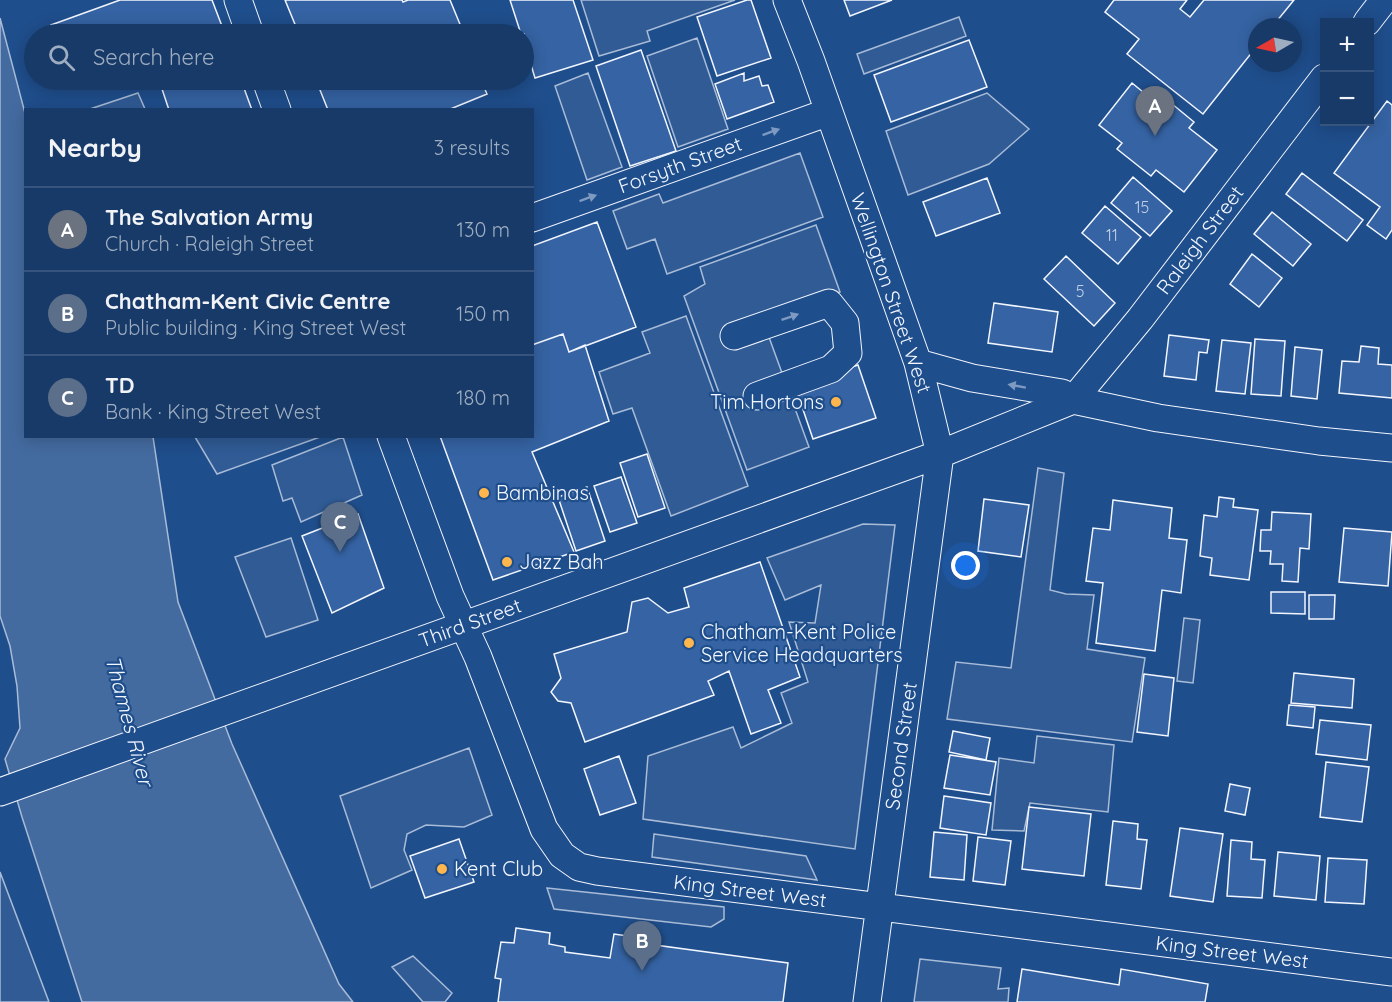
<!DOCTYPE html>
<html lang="en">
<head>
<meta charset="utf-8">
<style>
	:root { --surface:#173a69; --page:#20416f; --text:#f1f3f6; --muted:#9eadc0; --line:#36547d; --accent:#90b9f0 }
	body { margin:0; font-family:Quicksand,sans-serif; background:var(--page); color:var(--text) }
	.controls { position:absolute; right:18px; top:18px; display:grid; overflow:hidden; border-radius:0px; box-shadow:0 3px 15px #0003 }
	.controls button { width:54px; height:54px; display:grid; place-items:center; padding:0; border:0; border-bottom:2px solid var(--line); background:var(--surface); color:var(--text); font:30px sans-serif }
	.compass { position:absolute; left:1248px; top:18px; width:54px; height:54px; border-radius:50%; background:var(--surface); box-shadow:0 3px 15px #0003; rotate:261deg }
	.you { position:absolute; left:966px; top:566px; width:21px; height:21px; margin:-15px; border:4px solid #fff; border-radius:50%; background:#1a73e8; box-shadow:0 0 0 9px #1a73e833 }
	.badge { display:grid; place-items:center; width:39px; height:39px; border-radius:50%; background:var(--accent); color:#fff; font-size:20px; font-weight:700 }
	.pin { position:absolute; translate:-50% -50px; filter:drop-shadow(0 2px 3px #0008) }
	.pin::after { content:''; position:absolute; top:32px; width:21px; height:18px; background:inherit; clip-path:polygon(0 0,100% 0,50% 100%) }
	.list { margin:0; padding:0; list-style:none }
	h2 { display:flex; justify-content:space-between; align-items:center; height:78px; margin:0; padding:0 24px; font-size:26px }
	h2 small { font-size:20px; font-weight:400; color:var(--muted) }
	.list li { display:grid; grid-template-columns:39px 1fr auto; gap:18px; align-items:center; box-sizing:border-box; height:84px; padding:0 24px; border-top:2px solid var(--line) }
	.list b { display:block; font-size:22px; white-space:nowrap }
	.list p { margin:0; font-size:20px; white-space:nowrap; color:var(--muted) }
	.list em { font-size:20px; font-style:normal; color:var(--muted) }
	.icon { flex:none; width:33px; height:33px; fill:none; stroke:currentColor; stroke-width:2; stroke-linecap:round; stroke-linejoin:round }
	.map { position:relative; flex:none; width:1392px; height:1002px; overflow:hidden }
	.search { position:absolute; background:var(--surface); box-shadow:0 3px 15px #0003; left:24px; top:24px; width:510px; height:66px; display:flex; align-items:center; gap:15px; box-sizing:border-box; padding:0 21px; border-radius:33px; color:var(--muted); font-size:22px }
	.panel { position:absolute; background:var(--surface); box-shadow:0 3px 15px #0003; left:24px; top:108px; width:510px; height:330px; border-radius:0px }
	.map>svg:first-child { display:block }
</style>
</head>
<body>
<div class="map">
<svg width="1392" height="1002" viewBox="0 0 1392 1002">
	<rect width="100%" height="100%" fill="#1f4e8c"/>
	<path fill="#305b95" stroke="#a8bbd7" stroke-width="1.5" d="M581,0h154l-88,31 3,10 -51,15z
		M959,17l7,19 -102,38 -7,-20z
		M697,38l31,91 -50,18 -31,-91z
		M588,73l34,94 -35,13 -32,-94z
		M138,93l7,16h-55z
		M987,93l42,36 -40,35 -81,31 -22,-64z
		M800,153l23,64 -156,57 -12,-35 -28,10 -14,-38 46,-17 4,9z
		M816,225l24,67 -78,26 47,129 -62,23 -63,-174 21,-12 -5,-17z
		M686,316l62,170 -77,30 -39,-108 -19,6 -14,-42 51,-19 -8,-21z
		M195,437v-1l125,1 -103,37z
		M343,437l19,58 -61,27 -9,-24 -9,3 -11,-36z
		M1038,468l26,5 -14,117 16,4 28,1 -7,54 58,9 -13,84 -185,-23 9,-57 55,6z
		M863,524l32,1 -40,324 -212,-30 5,-63 85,-29 8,21 51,-25 -11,-30 27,-11 -19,-60 26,1 6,-38 -36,15 -18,-42z
		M291,538l27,82 -52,17 -31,-80z
		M1184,618l16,2 -7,63 -16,-2z
		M1037,736l77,9 -6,67 -78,-9 -6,28 -32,-1 7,-72 35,5z
		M469,748l23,67 -28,12 -38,-2 -19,9 -3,16 8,20 -41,18 -31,-92z
		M654,834l152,22 11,24 -165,-23z
		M0,872l49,130h-49z
		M547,888l177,19v12l-13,8 -157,-18z
		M413,956l39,37 -7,9h-22l-31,-35z
		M920,959l81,9 -3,21 11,-1 -1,14h-94z"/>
	<path fill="#446ba0" stroke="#a8bbd7" stroke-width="1.5" d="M0,18l25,95 1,323 127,1 25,165 54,142 107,240 14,18h-271l-60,-185 -17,-58 15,-31 -3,-42 -7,-40 -10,-30z"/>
	<path fill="#3563a3" stroke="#f2f6ff" stroke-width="1.5" d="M120,0h92l13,34h-170l-4,-9z
		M285,0h117l1,2 5,-2h42l14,34h-165z
		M510,0h63l20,60 -58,18 -11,-36v-8h-3z
		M747,0h4l20,58 -54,18 -20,-59z
		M844,0h48l-42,16z
		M1114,0h73l-7,9 10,8 14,-17h90l-22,27h-15v19l-54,68 -76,-60 12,-15 -34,-27z
		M969,40l18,47 -96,35 -17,-47z
		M641,50l35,101 -46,15 -34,-100z
		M744,73v8l15,-5 3,10 6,-1 6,17 -47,17 -12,-35z
		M171,80h70l11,30h-83l-9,-27z
		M316,80h165l6,14 -39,16h-120z
		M1132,83l22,18 6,-7 34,28 -5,6 28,22 -33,42 -28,-22 -5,6 -34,-27 5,-6 -23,-18z
		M1387,101l5,4v125l-6,9 -19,-14 13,-18 -46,-34z
		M1302,173l61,47 -16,21 -61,-47z
		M1133,177l39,34 -22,25 -39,-33z
		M987,178l13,35 -64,23 -13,-34z
		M1105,206l36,31 -23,27 -36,-31z
		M1272,212l39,32 -18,22 -39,-32z
		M597,222l39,105 -67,25 -6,-18 -31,11v-99z
		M1252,254l30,24 -23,29 -29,-23z
		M1066,256l49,47 -21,23 -50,-47z
		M994,303l64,9 -6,40 -64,-9z
		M563,334l6,18 16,-7 24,76 -77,31 42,100 -81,28 -53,-144h92v-91z
		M1169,335l40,5 -2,13 -8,-1 -3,28 -32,-4z
		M1255,339l30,2 -4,55 -30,-2z
		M1222,340l29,3 -6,51 -29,-3z
		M1361,346l18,2 -1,16 14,1v33l-53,-5 3,-32 17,1z
		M1295,347l27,3 -5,49 -26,-3z
		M858,365l18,53 -63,21 -18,-53z
		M647,454l18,54 -27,9 -18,-54z
		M621,477l16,46 -27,9 -16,-46z
		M587,487l18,54 -29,10 -18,-54z
		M1219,497l15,2 -1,8 25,3 -9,70 -39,-5 2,-17 -12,-2 4,-41 13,2z
		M984,499l45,6 -8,52 -43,-6z
		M1113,500l59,8 -3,30 18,2 -6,53 -19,-3 -7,61 -59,-8 7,-60 -17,-2 7,-53 17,2z
		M1272,512l39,2 -2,35 -9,-1 -2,34 -16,-1 1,-17h-13l1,-13h-11l1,-21h10z
		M358,514l26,74 -52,25 -30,-77z
		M1344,528l48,4 -4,54 -49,-4z
		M760,562l40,115 -32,13 13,33 -30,11 -22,-63 -21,10 6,14 -129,47 -14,-39 -13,-2 -7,-9 10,-14 -7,-24 73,-22 5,-30 16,-4 20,15 21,-6 -5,-19z
		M1271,592h34v22l-34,-1z
		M1309,595h26l-1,24h-25z
		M1294,673l60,6 -2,29 -61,-5z
		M1144,674l30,4 -6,58 -31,-4z
		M1289,705l26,2 -2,21 -26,-3z
		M1320,720l51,5 -4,35 -51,-6z
		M953,731l37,7 -4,22 -37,-8z
		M950,755l46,7 -6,33 -46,-7z
		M619,756l17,47 -36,12 -16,-46z
		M1326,762l43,5 -7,55 -42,-5z
		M1230,784l20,4 -5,27 -20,-4z
		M944,796l47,7 -5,32 -46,-7z
		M1029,807l62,7 -7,62 -62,-7z
		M1113,821l25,3 -1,15 10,1 -6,49 -35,-4z
		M1180,828l43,6 -10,68 -43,-6z
		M934,832l33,3 -3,45 -34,-3z
		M978,837l33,4 -6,44 -32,-4z
		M459,839l15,43 -49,16 -15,-42z
		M1231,840l21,2 -1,17 14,1 -3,38 -35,-2z
		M1278,852l42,4 -4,44 -42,-4z
		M1328,858l39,2 -3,44 -39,-2z
		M516,928l34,5 -1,11 16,3v5l45,6 4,-24 35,5 -1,5 140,19 -5,39h-285l3,-23 -6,-1 6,-36 13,1z
		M1022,969l97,16 2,-16 87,15 -3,18h-188z"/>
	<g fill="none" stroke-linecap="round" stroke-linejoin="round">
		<defs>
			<path id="minor" d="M238,0l12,34
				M787,0l24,61 107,302 22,91 -73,548
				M1367,22l17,-22
				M266,80l11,30
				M532,218l297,-106
				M734,336l95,-33 16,20 3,30 -17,16 -74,27
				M918,363l54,15 90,15 11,7 67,-81 184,-241
				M391,436l59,160 28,61 66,172 18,26 17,12 18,4 795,101
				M0,792l940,-338 133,-54 85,18 161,23 73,7"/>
		</defs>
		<use href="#minor" stroke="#f2f6ff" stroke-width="29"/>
		<use href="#minor" stroke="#1f4e8c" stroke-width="27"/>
	</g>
	<defs><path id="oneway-solid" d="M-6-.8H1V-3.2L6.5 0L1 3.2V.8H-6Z" transform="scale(1.5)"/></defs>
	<g fill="#7e9ac0">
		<use href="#oneway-solid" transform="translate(771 132) rotate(-20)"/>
		<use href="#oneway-solid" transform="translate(588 198) rotate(-20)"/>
		<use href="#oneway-solid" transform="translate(790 317) rotate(-19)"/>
		<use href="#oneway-solid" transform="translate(1017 386) rotate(-170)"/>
	</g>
	<g fill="#ffb74d" stroke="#1f4e8c" stroke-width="2">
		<circle cx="836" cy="402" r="6"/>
		<circle cx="484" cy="493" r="6"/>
		<circle cx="507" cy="562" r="6"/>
		<circle cx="689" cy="643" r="6"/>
		<circle cx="442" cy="869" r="6"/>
	</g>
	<g text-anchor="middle" stroke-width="4.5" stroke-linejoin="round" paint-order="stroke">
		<g font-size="16" fill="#c3d1e8">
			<text x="1142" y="213">15</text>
			<text x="1112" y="241">11</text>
			<text x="1080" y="297">5</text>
		</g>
		<g font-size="20" fill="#f2f6ff" stroke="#1f4e8c">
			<text transform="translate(680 165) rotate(-20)" y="7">Forsyth Street</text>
			<text transform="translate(1200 240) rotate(-53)" y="7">Raleigh Street</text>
			<text transform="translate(891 293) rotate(71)" y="7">Wellington Street West</text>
			<text transform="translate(470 623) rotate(-20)" y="7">Third Street</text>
			<text transform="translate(901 746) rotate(-82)" y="7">Second Street</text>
			<text transform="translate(750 891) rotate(7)" y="7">King Street West</text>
			<text transform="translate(1232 952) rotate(7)" y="7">King Street West</text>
		</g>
		<g font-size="20" fill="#f2f6ff" stroke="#1f4e8c" text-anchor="start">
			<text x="824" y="409" text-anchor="end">Tim Hortons</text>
			<text x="496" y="500">Bambinas</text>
			<text x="519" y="569">Jazz Bah</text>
			<text x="701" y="639">Chatham-Kent Police<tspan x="701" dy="23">Service Headquarters</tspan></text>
			<text x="454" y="876">Kent Club</text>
		</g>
		<g font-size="21" font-style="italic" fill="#f2f6ff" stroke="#1f4e8c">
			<text transform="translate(129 721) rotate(75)" y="7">Thames River</text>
		</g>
	</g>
</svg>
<div class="controls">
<button>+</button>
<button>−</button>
</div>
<svg class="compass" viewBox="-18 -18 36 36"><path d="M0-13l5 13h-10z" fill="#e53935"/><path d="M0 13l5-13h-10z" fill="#9eadc0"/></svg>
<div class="you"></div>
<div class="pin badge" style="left:1155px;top:136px;background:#6b7280">A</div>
<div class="pin badge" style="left:642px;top:971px;background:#5c6f8a">B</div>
<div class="pin badge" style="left:340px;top:552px;background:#5c6f8a">C</div>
<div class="search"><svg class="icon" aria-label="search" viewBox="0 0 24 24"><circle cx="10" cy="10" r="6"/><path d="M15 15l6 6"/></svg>Search here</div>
<section class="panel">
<h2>Nearby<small>3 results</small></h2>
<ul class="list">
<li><span class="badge" style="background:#6b7280">A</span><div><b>The Salvation Army</b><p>Church · Raleigh Street</p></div><em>130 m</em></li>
<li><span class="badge" style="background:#5c6f8a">B</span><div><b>Chatham-Kent Civic Centre</b><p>Public building · King Street West</p></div><em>150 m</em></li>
<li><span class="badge" style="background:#5c6f8a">C</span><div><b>TD</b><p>Bank · King Street West</p></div><em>180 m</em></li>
</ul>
</section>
</div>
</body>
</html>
